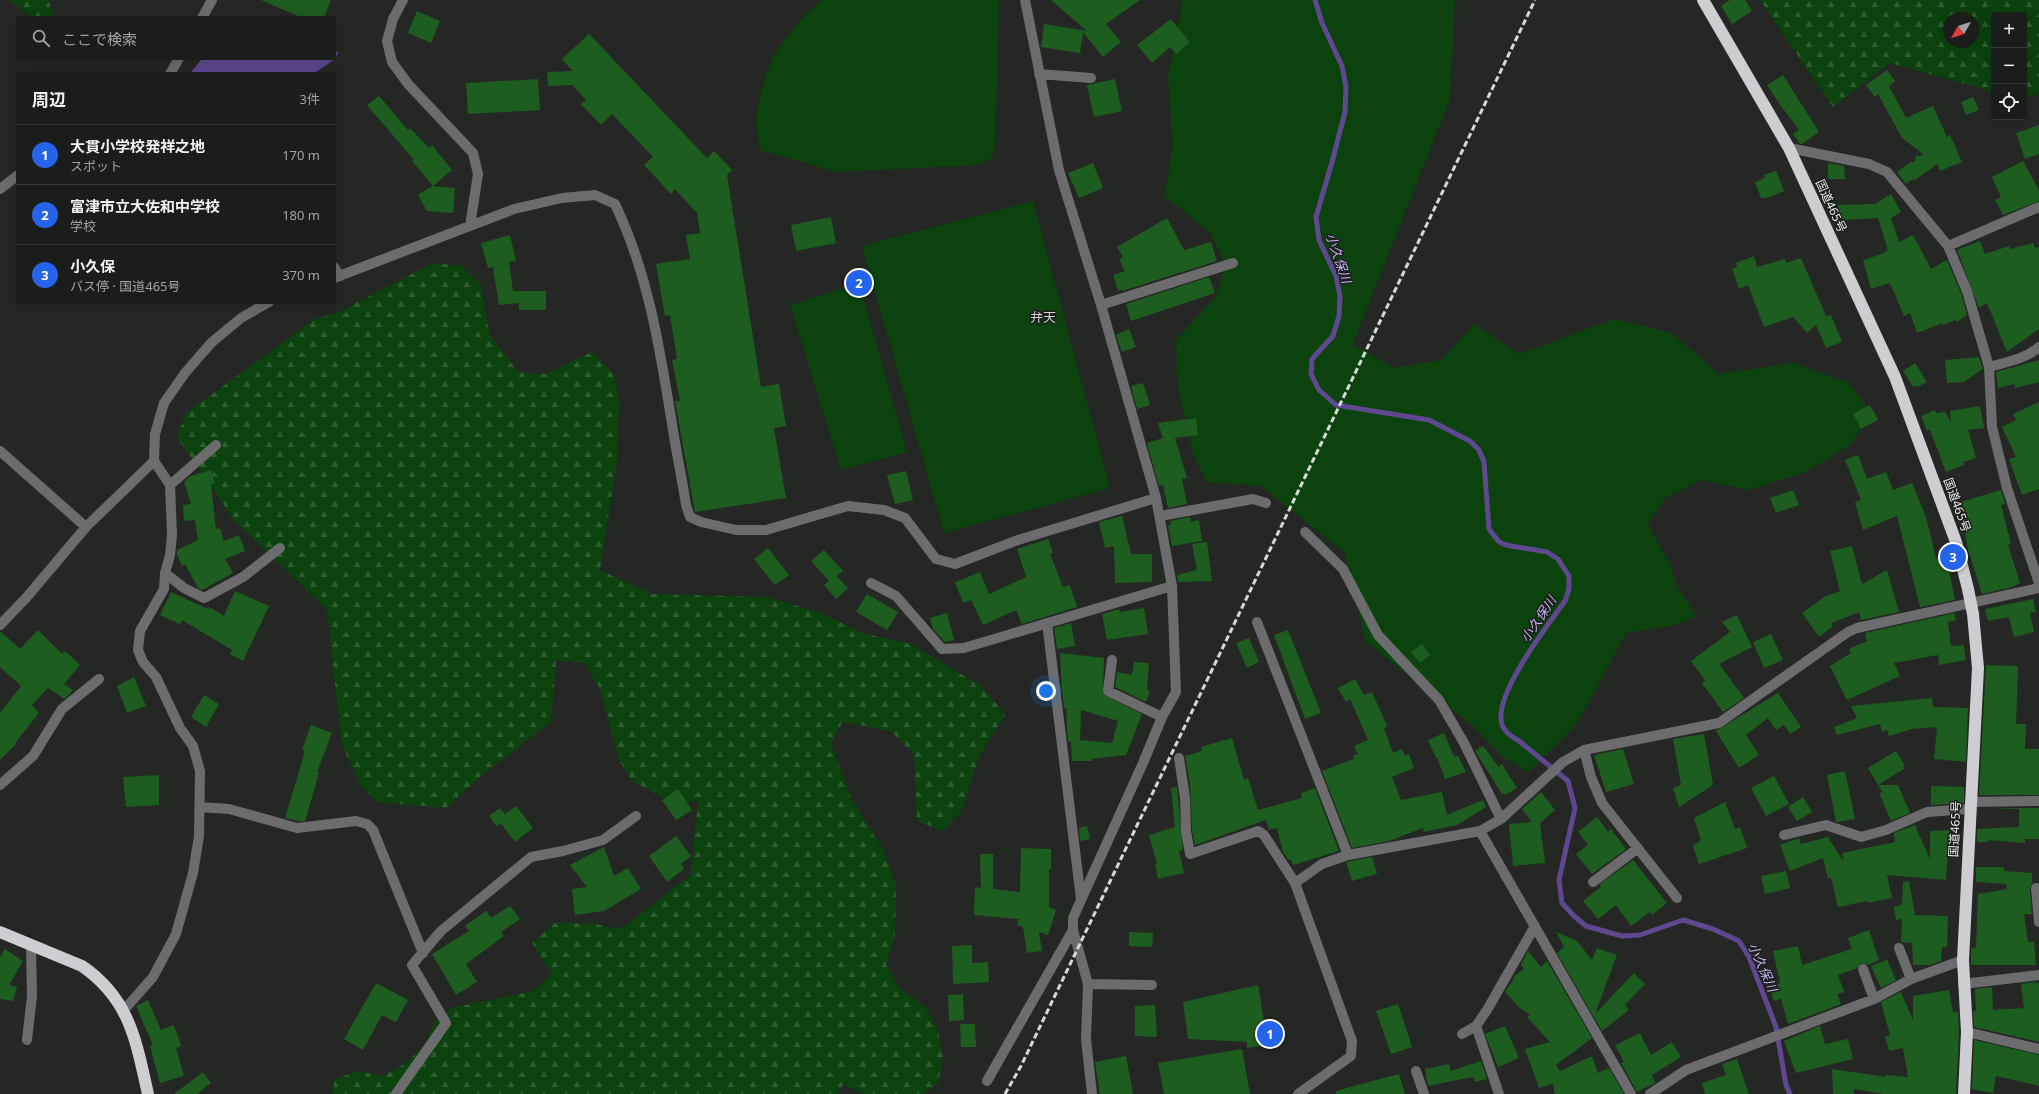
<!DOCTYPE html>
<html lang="ja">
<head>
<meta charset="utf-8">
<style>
	:root { --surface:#1b1d1b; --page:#242624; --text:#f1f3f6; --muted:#a0a2a3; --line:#393b3a; --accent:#2563eb }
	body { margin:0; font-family:"Noto Sans","Noto Sans JP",sans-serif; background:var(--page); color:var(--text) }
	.controls { position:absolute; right:12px; top:12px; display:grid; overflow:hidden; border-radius:4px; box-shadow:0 4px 16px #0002 }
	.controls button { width:36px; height:36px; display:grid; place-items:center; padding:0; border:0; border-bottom:1px solid var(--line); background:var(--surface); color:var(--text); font:20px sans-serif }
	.compass { position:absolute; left:1943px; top:12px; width:36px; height:36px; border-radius:50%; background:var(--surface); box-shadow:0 4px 16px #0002; rotate:231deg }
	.you { position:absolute; left:1046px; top:691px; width:14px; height:14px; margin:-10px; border:3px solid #fff; border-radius:50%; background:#1a73e8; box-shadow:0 0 0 6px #1a73e833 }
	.badge { display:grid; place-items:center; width:26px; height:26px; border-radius:50%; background:var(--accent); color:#fff; font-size:13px; font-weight:700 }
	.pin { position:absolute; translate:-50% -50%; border:2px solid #fff; box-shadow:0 1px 4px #0006 }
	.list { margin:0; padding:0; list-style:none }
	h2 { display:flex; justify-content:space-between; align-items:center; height:52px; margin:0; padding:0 16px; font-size:17px }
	h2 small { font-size:13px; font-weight:400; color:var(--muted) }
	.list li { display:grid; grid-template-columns:26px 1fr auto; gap:12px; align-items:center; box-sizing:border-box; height:60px; padding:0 16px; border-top:1px solid var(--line) }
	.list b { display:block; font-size:15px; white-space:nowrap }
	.list p { margin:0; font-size:13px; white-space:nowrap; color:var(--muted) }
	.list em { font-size:13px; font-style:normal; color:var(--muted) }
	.icon { flex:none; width:22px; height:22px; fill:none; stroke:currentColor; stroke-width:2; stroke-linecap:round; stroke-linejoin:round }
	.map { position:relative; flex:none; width:2039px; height:1094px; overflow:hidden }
	.search { position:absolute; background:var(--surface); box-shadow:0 4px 16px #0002; left:16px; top:16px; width:320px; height:44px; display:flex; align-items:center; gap:10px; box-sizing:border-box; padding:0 14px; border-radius:4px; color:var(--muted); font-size:15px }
	.panel { position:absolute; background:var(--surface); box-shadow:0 4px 16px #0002; left:16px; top:72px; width:320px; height:232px; border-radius:4px }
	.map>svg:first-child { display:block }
</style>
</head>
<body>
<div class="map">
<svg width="2039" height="1094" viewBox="0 0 2039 1094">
	<defs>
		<pattern id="forest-firs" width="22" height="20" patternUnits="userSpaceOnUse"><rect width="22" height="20" fill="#0b420e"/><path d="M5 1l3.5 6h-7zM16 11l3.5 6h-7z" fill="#2f5d31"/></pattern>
	</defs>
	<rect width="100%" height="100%" fill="#242724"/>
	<path fill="#0b420e" d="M822,0h177l-4,146 -4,12 -11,7 -143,7 -77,-22c-1,-12 -5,-25 -3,-37 7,-50 28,-81 65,-113z
		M1183,0h272l-5,99 -97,245 40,24 49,-8 32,-36 45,30 95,-35 58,14 46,41 76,-11 55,20 23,31 -22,31 -46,28 -56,17 -46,-10 -37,18 -17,26 22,40 7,22 20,30 -25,10 -46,7 -49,91 -48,48 -24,-13 -32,-33 -107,-84 -21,-89 -84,-67 -54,-4 -14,-28 -16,-73 -1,-41 39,-42 11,-33 -16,-32 -45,-37 8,-51 -5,-68z
		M1033,201l77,287 -166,45 -82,-287z
		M859,283l48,169 -66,18 -51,-165z"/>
	<path fill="url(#forest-firs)" fill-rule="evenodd" d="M9,0h39l7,18h-22z
		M1760,0h279v92l-15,9v-86h-30v77l-104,-29 -57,44zM1949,18h24v24h-24z
		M433,263l29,3 18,18 10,51 28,37 28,2 46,-22 22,22 5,25 -2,61 -17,110 52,24 114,3 49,14 50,23 46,10 70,42 24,28 -26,43 -18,54 -18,20 -26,-10 -3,-67 -23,-23 -49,-9 -11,22 20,54 32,52 13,34 -1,51 -9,29 13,24 27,20 12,23 5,26 -5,26 -15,11h-57l-23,-9 -6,9h-505l3,-15 25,-8 23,5 20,-11 21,-19 10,-23 17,-15 82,-17 19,-17 -20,-31 23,-20 40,1 26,5 70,-54 7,-74 -24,2 -42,-22 -13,-21 -19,-71 -16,-26 -28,-3 -5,62 -69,53 -36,33 -68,-6 -17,-16 -19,-41 -15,-135 -93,-90 -57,-83 9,-24 129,-94 22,-6z"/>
	<path fill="#5f488f" d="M334,49l4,4 -3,6 -22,15h-124l14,-16h131z"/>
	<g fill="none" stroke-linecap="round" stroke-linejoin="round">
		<path stroke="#5f488f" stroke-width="5" d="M1315,0l7,23 20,43 4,21 -1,25 -13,50 -16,55 3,23 17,36 4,20 -1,20 -6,20 -21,23 -1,15 8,16 17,15 93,15 41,21 9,9 5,12 5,67 10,13 7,3 41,7 11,7 11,17v13l-4,12c-16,23 -76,98 -62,126 3,7 10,10 16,14l49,40 7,27 -16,72 3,23 12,13 12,10 36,10 18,-1 43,-15 30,9 26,12 10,16 27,70 10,58 4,9"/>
	</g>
	<path fill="#1e5d20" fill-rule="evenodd" d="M261,0h70l-7,18h-21z
		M1051,0h89l-34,24 15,18 -18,15 -20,-25 -3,21 -39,-6 3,-23 43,7z
		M1730,0h15l7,11 -20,13 -11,-18z
		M417,11l23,10 -9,22 -23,-10z
		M1171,19l19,23 -14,12 -6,-7 -18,16 -15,-18z
		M589,34l118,124 7,-7 18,19 -5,5 34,212 18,-3 7,42 -12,2 12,70 -91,14 -20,-111h5l-8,-41 5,-1 -7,-44 -5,1 -9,-52 34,-5 -4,-24 14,-2 -3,-20 -22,-24 -4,5 -27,-29 9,-8 -41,-43 -11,11 -20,-21 5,-4 -14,-15 -24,1 -1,-14 26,-1 -11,-12z
		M1887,70l8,11 -6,5 17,32 27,-12 14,31 3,-2 12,27 -22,9 -3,-7 -23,17 -1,-2 -7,5 -9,-12 14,-10h4l1,-7 4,1 3,-2 -21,-16 -24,-44 -3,3 -9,-12z
		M1783,75l36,57 -17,12h-2l-7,-10 6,-4 -18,-24 -14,-21z
		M538,79l2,31 -72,4 -2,-31z
		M1115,79l7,32 -28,6 -7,-32z
		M379,96l29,34 2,-2 19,20 3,-3 20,25 -19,16 -21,-25 2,-1 -47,-55z
		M1973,97l6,13 -13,5 -5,-13z
		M2039,125v29l-14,5 -9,-26z
		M2023,161l16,29v11l-36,14 -8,-15 6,-3 -9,-20z
		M1093,163l10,25 -24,10 -11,-25z
		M1828,163l16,3 1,13h-17z
		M1776,171l8,20 -17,7h-6l-6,-16 10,-4 -1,-3z
		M432,186l23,2 -2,25 -26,-2 -9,-16z
		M1891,194l10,18 -10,6 8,24 14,-7 18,34 16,-9 14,33 6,22 -10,7 -1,-2 -13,5v-2l-26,10 -7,-20 -6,3 -14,-33 -19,6 -8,-29 22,-7 -1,-1 4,-2 -10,-32 -39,2 -1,-15 37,-1z
		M831,217l5,26 -40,8 -5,-26z
		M1167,218l17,32 27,-8 6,19 -95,30v-2l-4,2 -5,-16 12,-4 -6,-12 4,-2 -6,-10z
		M510,235l6,26 -7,1 4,29h33v19h-27v-7l-20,2 -6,-38 -5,1 -7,-25z
		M1980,241l5,13 24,-8 1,3 23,-6 2,5 4,-1v82l-32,23 -20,-49 -8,5 -22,-58z
		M1754,256l3,11 28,-8 1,4 15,-5 25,58 5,-1 11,27 -16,6 -10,-23 -9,8 -14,-16 -29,10 -16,-42 -9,4 -7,-20 5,-2 -1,-4z
		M1209,277l6,16 -84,28 -5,-17z
		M1129,329l7,18 -14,5 -6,-17z
		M1979,357l4,12 -19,13 -17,1 -2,-23z
		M2039,360v22l-24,6 -1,-4 -16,4 -2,-16z
		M1915,363l12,19 -8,4 -6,1 -10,-16z
		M1143,383l7,22 -13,4 -6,-23z
		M2039,402v87l-17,6 -13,-36 7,-2 -14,-30 14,-7 -3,-6z
		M1870,405l8,15 -17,9 -8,-15z
		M1980,406l4,22 -16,2 8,28 -13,4 1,3 -18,7 -16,-42 -3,1 -6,-15 14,-6 1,3 9,-1 6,10 -1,-11z
		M1196,418l2,17 -23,3 12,40 -5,1 5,25 -19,4 -5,-23 -4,1 -12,-43 16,-5 -5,-15z
		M1858,455l9,24 19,-7 7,18 19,-7 14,34 10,41 10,-2 9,44 -35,7 -23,-91 -34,14 -8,-28 6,-2 -16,-40z
		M211,470l4,13 -4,1 5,45 4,-1 4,13 15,-6 6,16 -20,8 8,14 -31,17 -4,-2 -13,-24 -3,2 -5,-11v-5l21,-10 -3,-20 -11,1 -1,-16 8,-1 -7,-22 6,-6z
		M906,471l7,29 -18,4 -8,-29z
		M1793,490l6,15 -23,8 -6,-15z
		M2001,490l4,14 -4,1 10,39 -3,1 12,38 -8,4 -30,7 -14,-44 -3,-17 2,-1 -10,-29z
		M1122,516l9,38h21v28l-37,1 -1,-37 -9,2 -6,-26z
		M1190,517l1,5 8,-2 3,21 -30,5 -4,-21h3l-1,-4z
		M1048,539l5,14 -3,1 13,33 7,-2 7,22 -55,17 -6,-14 -33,15 -12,-25 -8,3 -8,-21 25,-10 9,22 37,-17 -9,-28z
		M1207,542l5,39 -34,1 -1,-7 20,-5 -5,-26z
		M1852,546l10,38 25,-14 12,42 -38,8 -2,-8 -28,11 2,3 -14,11 -17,-24 24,-17 14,-5 -10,-40z
		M768,548l21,27 -14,10 -21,-26z
		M824,550l19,21 -6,5 11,12 -12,11 -12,-14 5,-4 -18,-20z
		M235,591l34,15 -26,55 -13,-7 2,-4 -50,-30 -2,4 -20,-9 11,-23 39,18 -3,-4 17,10z
		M867,594l31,18 -11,18 -31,-18z
		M2033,599l3,13 -6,1 4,19 -20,5 -5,-20 -21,4 -3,-12z
		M1144,608l4,26 -41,6 -5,-26 17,-5 1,3z
		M947,613l7,27 -9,2 -12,-13 -3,-11z
		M1954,613l2,7 -8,2 3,24 13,-1 2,15 -27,5 -1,-10 -44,8 6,13 -53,24 -17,-34 21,-13 -2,-4 18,-8 -2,-8z
		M1737,615l15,32 -33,17 25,34 -21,14 -21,-29 3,-3 -14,-19 39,-29 -8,-10z
		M1071,623l4,23 -18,3 -3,-21z
		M38,630l24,24 3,-3 15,14 -16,19 9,6 -4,5 -5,4 -16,-11 -16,17 7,8 -24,30 1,1 -16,16v-47l21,-27 -21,-19v-36l20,18z
		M1288,630l33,83 -16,6 -31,-84z
		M1771,634l12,26 -19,8 -11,-26z
		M1249,638l10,24 -12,6 -11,-25z
		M1422,644l8,11 -10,8 -9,-11z
		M1060,653l44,5 -1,36 39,20 -16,41 -34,4v2h-20l-1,-19h-3l-2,-34h-2l-2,-18zM1081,710l37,11 -6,22 -32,-3z
		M1134,662l15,1 -2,27 3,1 -4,11 -31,-15 2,-15 15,3z
		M1986,665l32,1 -2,58h10l-1,25h14v46h-60z
		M134,677l12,29 -19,7 -10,-27z
		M1355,679l9,16 8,-3 15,34 -3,2 9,25 9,-4 3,7 4,-2 5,14 -22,9 9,23 41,-8 5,23 36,-15 3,7 -29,18 -33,7 -1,-4 -34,13 -37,7 -30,-77 32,-12 -1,-3 5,-2 -4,-8 14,-6 -18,-41 -4,3 -8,-14z
		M1778,693l23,34 -11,7 -6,-9 -8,5 -8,-12 -22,17 13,20 -20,13 -23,-37z
		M204,695l15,9 -13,23 -15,-10z
		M1932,698l1,9 35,1 -2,54 -32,-3 3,-32 -25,2 -23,7 -2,-6 -5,2 -2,-8 -43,11 -3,-8 23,-9 -6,-12z
		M311,725l21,8 -15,39 2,1 -14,48h-7l-13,-3 20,-67 -3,-1z
		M1444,733l10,24 4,-1 8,16 -21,7 -8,-22 -1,1 -8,-18z
		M1704,734l9,51 -34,22 -6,-19 8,-3 -8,-46z
		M1232,738l12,42 4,-2 10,32 44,-12 -1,-5 14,-5 24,63 -46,14 -2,-6 -3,1 -5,-8 -6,-24 -8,2 -3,-10 -71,25 -3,-15 -2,-46 -5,-28 17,-5 -1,-4z
		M1483,746l16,21 3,-3 15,24 -10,6h-5l-27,-43z
		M1623,749l11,35 -28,8 -12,-37z
		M1896,751l8,13v5l-26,16 -10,-17z
		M1845,771l10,48 -17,3h-2l-9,-47z
		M159,775v30l-33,2 -3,-30z
		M1774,776l15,28 -23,12 -15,-28z
		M1878,785h20l12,28 -19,8 -12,-28 3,-1z
		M1931,786l33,1v16l-33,2z
		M1177,787l6,63 -4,1 5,22 -26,6 -3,-15h2l-8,-29 26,-8 -4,-39z
		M678,789l14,21 -16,10 -14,-20z
		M1541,792l14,18 -15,13 5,40 -32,3 -4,-42 23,-2 -10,-13z
		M1803,797l9,15 -15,9 -9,-14z
		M1725,802l10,27 5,-2 7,21 -48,16 -6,-18 8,-6 -7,-22z
		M516,806l17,22 -18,14 -14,-18 -5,2 -7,-10 11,-8 5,6z
		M1990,808h49v31h-14v4l-37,-3v2h-11v-13l42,-2v-18z
		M1597,817l11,15 3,-3 15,20 -34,25 -16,-20 12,-9 -10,-13z
		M1915,825l15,34v-28l19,-1 2,24h-3l-2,26 -59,-5 5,23 -24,5 -1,-2 -29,6 -7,-29h-3l-5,-20 -33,13 -10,-26 19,-7 2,6 27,-7 15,24 -1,-8 53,-11 -1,-9z
		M1087,826l3,13 -10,2 -1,-13z
		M676,836l15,20 -10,8 3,5 -17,13 -18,-26z
		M604,847l10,29 14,-8 13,21 -37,22 -29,4 -3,-26 15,-2 -17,-22z
		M1021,848l30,1v20h-2v38l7,3 -8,25 -9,-3 3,19 -15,2 -4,-26 -6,-2 2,-6 -45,-4 1,-28 6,1 -1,-34h13v35l27,3z
		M1372,857l5,17 -25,7 -6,-19z
		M1633,860l34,43 -15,12 -2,-3 -19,14 -15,-21 -18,14 -15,-18 18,-14 -1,-3z
		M1976,867h28v4l28,2v10l-2,6 2,25h-8l4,28h6l2,23h-65v-17h4l1,-3 2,-51 29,-5 -1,-5 -30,-2z
		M1786,871l4,17 -25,6 -4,-18z
		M1909,881l6,34 33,1 -1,31h-5l-1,14 -11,4h-17l-1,-22 -11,-1 1,-23 -6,1 -2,-13 8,-2 1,-23z
		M510,906l10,13 -19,13 3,4 -38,28 11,18 -21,13 -24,-41 37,-23 -4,-5 21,-15 5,7z
		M1869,930l10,30 -11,5 -7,-2 -4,5 -19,7 6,17 -7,2 4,10 -53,20 -7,-25 -7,2 -5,-15 11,-3 -7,-32 25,-5 4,19 50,-16 -4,-11z
		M1129,932l24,1 -1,14 -23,-1z
		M1556,932l20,8 16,20 5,-12 20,7 -22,59 39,-41 11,11 -20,21 4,5 -27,21 -45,-78 7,-6z
		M972,945v18l16,-1 1,20 -36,2 -1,-38z
		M5,949l18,12 -14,24 8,2 -4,14 -13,-2v-42z
		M1528,951l13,16 6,-6 45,77 -36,27 4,6 32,-15 6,17 11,-5 15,26h-69l-2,-10 -14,4 -14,-39 25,-7 -23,-25 3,-2 -10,-7 -15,-16 9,-13 -1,-2 11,-8 -3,-5z
		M1887,960l9,20 -15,8 -10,-22z
		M2036,982v2l3,-1v59l-65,-15 -1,-16h3l-1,-22 17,-2 1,23 31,-2 -3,-24z
		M376,983l32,17 -12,22 -14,-7 -19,35 -19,-11z
		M1258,985l10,60 -21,3v-6l-59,-3 -5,-37z
		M1949,990l4,22h5l1,20 -3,62h-72l-30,-5v5h-21l-1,-25 54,8v-2l22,2 -5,-29 -14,3 -4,-14 5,-2 -9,-33 20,-10 12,28v-24z
		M963,994l1,26 -15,1 -1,-26z
		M148,1000l13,30 13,-5 7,21 -5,2 8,28 -24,7 -10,-37 3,-1 -17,-39z
		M1398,1004l14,43 -21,7 -15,-43z
		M1155,1005l2,32 -22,-1v-30z
		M960,1024h15l1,23h-15z
		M1505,1026l14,32 -21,9 -13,-33z
		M1820,1026l5,18 23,-5 5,20 -57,14 -12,-32z
		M1640,1033l11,22 21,-13 9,15 -29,18 3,8 -18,9 -16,-29 3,-1 -9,-17z
		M1974,1040l65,15v31l-43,-10 -3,17 -21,-4z
		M1242,1049l8,45h-86l-6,-31z
		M1126,1056l7,38h-33l-5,-32z
		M1737,1059l12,35h-44l-3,-11 24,-8 -4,-11z
		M1481,1061l6,18 -12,3 -2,-5 -45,9 -3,-17 24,-5 2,7z
		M203,1072l8,11 -14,11h-23z
		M1399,1074l6,20h-69v-3z"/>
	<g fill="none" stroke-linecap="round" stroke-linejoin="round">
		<path stroke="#6c6c6e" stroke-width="10" d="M403,0l-10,19 -6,22 5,21 16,22 65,69 5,21 -8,52
			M1025,0l34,170 42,135 55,193 16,88 4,106 -14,25 -19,46 -70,155v12l15,54 -2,55 6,55
			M202,18l10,-18
			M170,74l9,-16
			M1039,74l52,4
			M1789,148l80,16 18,8 61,74 19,45 22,76 3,60 15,61 32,95
			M0,189l18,-14
			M1948,246l91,-39
			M334,267l6,9
			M334,278l180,-69 48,-11 33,-3 20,9c33,69 45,145 57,220 4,27 10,54 14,81l4,12 11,5 35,8h30l82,-24 36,4 21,8 31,41 19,5 63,-24 138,-42
			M1101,305l132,-42
			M1989,367c18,-5 36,-8 50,-20
			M0,451l86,76
			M170,485l46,-40
			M1160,516l93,-17 13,4
			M1305,532l38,37 35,66 61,65 25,43 37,76
			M165,573l19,15 20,10 39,-21 37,-29
			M871,583l25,13 46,53 22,-1 208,-62
			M1257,622l91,233
			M1047,623l34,276
			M0,625l26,-27 60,-71 68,-66
			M1112,660l-4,31 54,26
			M1584,750l7,27 11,26 75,95
			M1179,758l6,40 1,33 4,23 68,-23 6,4 31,48 57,158 -1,15 -53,38
			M0,785l33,-29 29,-47 37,-30
			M1970,802l69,-1
			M200,807l29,2 68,19 59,-7 11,3 6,6 50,123
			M1480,831l21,-12 62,-57 21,-12 135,-27 129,-91 9,-4 182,-40
			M1784,835l42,-10 35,12 25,-7 41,-18 42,-3
			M1593,882l45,-34
			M1295,883l27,-19 26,-9 132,-24 151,263
			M2036,888l3,34
			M1899,948l12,31
			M1863,969l11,30
			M1088,984l64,1
			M1963,984l76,-9
			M124,1010l29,-33 23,-43 17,-61 6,-37 1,-65 -7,-25 -13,-18 -24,-51 -13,-15 -5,-12 2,-19 24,-42 1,-16 5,-18 2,-20 -2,-50 -16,-24 1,-27 9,-31 21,-30 26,-30 30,-25 28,-16
			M1476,1026l23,68
			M1967,1032l72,17
			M1462,1034l14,-8 11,-16 48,-84
			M27,1040l5,-44 -1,-51
			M1416,1071l8,23
			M987,1081l86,-151
			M396,1094l50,-71 -34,-58 29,-34 90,-74 32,-6 40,-11 33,-24
			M1650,1094l36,-24 188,-71 37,-20 52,-19"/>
		<path stroke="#cecdd2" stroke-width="12" d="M1703,0l86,148 106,229 61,165 12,47 5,25 5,54 -15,292 4,72 -3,62
			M0,932l82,34c48,33 54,75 66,128"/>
		<path stroke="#d6d8d6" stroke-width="3" stroke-dasharray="6 3" stroke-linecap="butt" d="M1005,1094l16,-28 514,-1066"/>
	</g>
	<g text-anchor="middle" stroke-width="3" stroke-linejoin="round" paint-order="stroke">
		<g font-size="12" fill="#eaecea" stroke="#1b1e1b">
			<text transform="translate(1831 206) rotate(65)" y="4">国道465号</text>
			<text transform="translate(1957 505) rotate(70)" y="4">国道465号</text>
			<text transform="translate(1955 829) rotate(-87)" y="4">国道465号</text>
		</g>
		<g font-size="13" font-style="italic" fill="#c4b3ef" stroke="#1b1e1b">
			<text transform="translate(1339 258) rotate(71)" y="5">小久保川</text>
			<text transform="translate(1538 619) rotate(-56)" y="5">小久保川</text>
			<text transform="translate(1763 967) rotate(66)" y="5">小久保川</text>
		</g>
		<g font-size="13" fill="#d0d3cf" stroke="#1b1e1b">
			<text x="1043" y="322">弁天</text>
		</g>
	</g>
</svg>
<div class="controls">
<button>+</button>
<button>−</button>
<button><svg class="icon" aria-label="locate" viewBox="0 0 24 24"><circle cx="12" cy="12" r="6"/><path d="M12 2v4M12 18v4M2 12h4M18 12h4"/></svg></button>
</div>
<svg class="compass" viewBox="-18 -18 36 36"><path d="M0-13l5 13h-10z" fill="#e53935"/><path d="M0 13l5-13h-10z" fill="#a0a2a3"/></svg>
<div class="you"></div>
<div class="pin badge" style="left:1270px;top:1034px">1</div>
<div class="pin badge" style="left:859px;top:283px">2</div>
<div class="pin badge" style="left:1953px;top:557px">3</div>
<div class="search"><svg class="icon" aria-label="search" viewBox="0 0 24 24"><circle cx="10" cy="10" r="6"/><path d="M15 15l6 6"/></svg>ここで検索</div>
<section class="panel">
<h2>周辺<small>3件</small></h2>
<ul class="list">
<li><span class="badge">1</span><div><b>大貫小学校発祥之地</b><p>スポット</p></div><em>170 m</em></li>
<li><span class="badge">2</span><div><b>富津市立大佐和中学校</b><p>学校</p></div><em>180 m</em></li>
<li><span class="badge">3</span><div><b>小久保</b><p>バス停 · 国道465号</p></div><em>370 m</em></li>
</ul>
</section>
</div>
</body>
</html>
